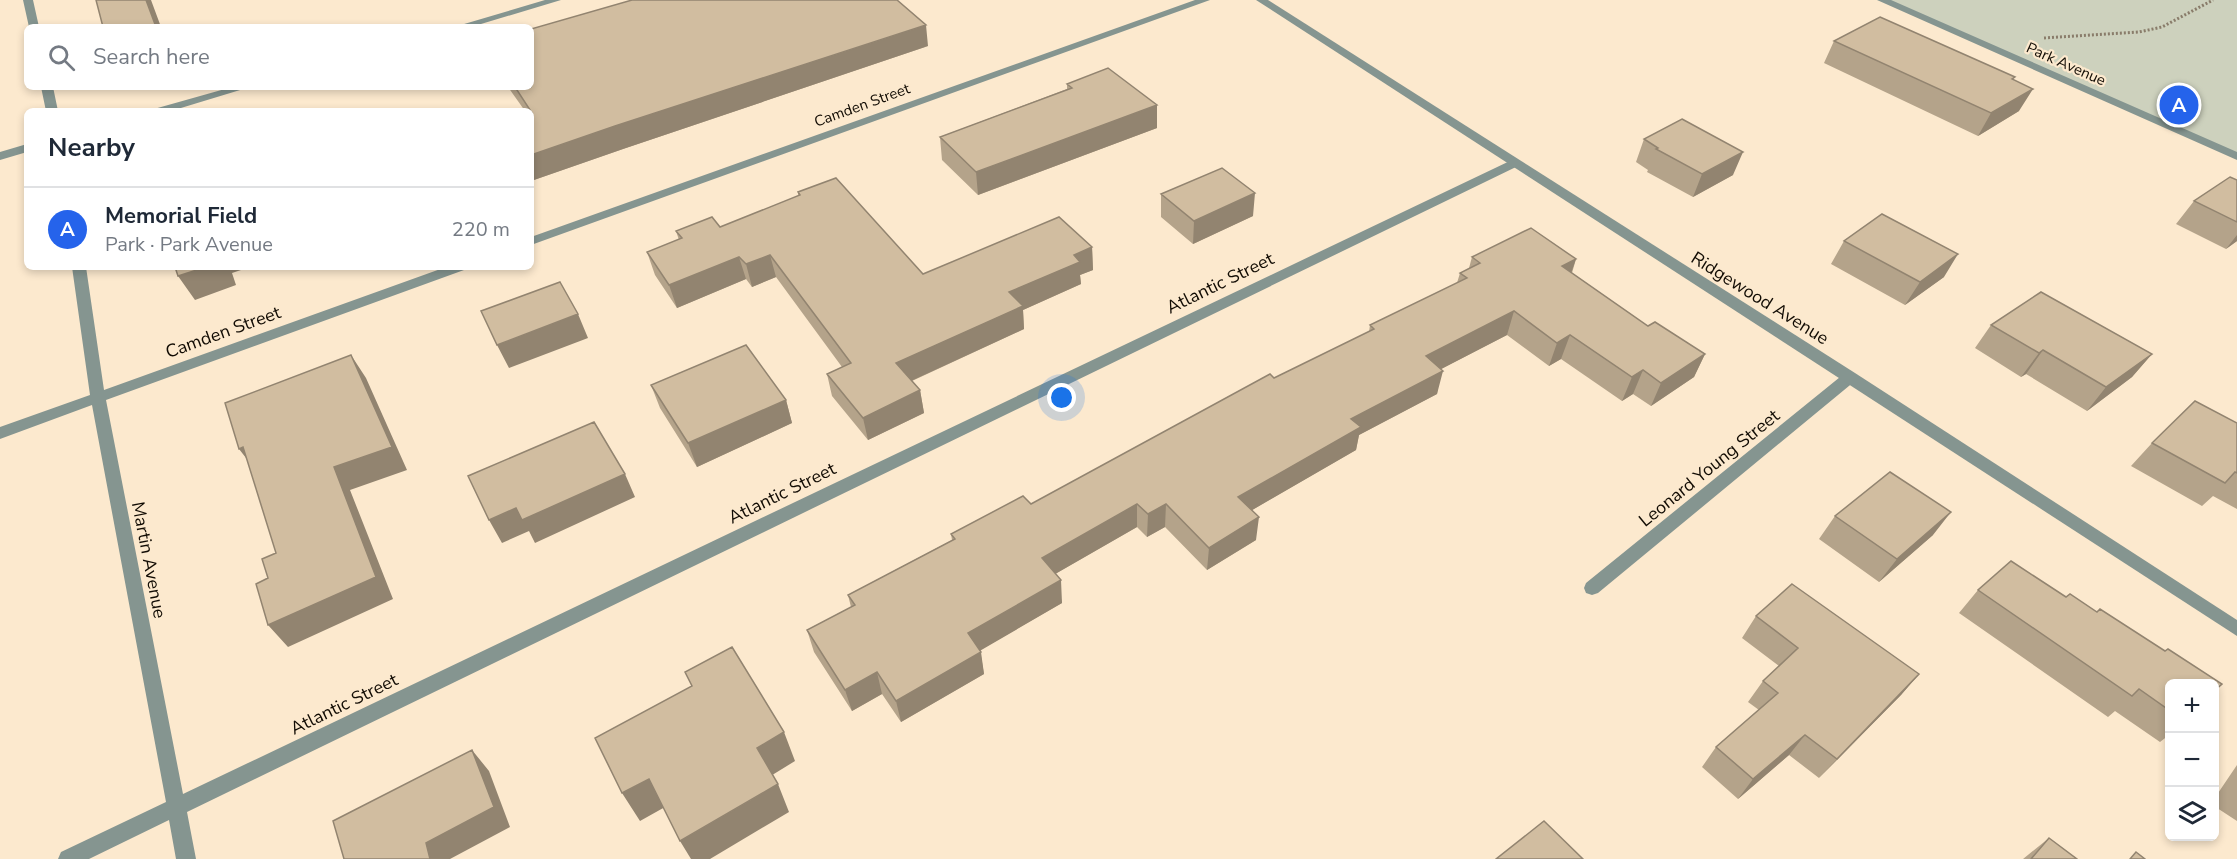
<!DOCTYPE html>
<html lang="en">
<head>
<meta charset="utf-8">
<style>
	:root { --surface:#fff; --page:#f2f2f3; --text:#1f2937; --muted:#747a83; --line:#e0e1e3; --accent:#2563eb }
	body { margin:0; font-family:"Nunito Sans",sans-serif; background:var(--page); color:var(--text) }
	.controls { position:absolute; right:18px; bottom:18px; display:grid; overflow:hidden; border-radius:9px; box-shadow:0 3px 9px #0003 }
	.controls button { width:54px; height:54px; display:grid; place-items:center; padding:0; border:0; border-bottom:2px solid var(--line); background:var(--surface); color:var(--text); font:30px sans-serif }
	.you { position:absolute; left:1062px; top:398px; width:21px; height:21px; margin:-15px; border:4px solid #fff; border-radius:50%; background:#1a73e8; box-shadow:0 0 0 9px #1a73e833 }
	.badge { display:grid; place-items:center; width:39px; height:39px; border-radius:50%; background:var(--accent); color:#fff; font-size:20px; font-weight:700 }
	.pin { position:absolute; translate:-50% -50%; border:3px solid #fff; box-shadow:0 2px 6px #0006 }
	.list { margin:0; padding:0; list-style:none }
	h2 { display:flex; justify-content:space-between; align-items:center; height:78px; margin:0; padding:0 24px; font-size:26px }
	h2 small { font-size:20px; font-weight:400; color:var(--muted) }
	.list li { display:grid; grid-template-columns:39px 1fr auto; gap:18px; align-items:center; box-sizing:border-box; height:84px; padding:0 24px; border-top:2px solid var(--line) }
	.list b { display:block; font-size:22px; white-space:nowrap }
	.list p { margin:0; font-size:20px; white-space:nowrap; color:var(--muted) }
	.list em { font-size:20px; font-style:normal; color:var(--muted) }
	.icon { flex:none; width:33px; height:33px; fill:none; stroke:currentColor; stroke-width:2; stroke-linecap:round; stroke-linejoin:round }
	.map { position:relative; flex:none; width:2237px; height:859px; overflow:hidden }
	.search { position:absolute; background:var(--surface); box-shadow:0 3px 9px #0003; left:24px; top:24px; width:510px; height:66px; display:flex; align-items:center; gap:15px; box-sizing:border-box; padding:0 21px; border-radius:9px; color:var(--muted); font-size:22px }
	.panel { position:absolute; background:var(--surface); box-shadow:0 3px 9px #0003; left:24px; top:108px; width:510px; height:162px; border-radius:9px }
	.map>svg:first-child { display:block }
</style>
</head>
<body>
<div class="map">
<svg width="2237" height="859" viewBox="0 0 2237 859">
	<rect width="100%" height="100%" fill="#fce9ce"/>
	<path fill="#cdd1bd" d="M1882,0h355v156z"/>
	<g fill="none" stroke-linecap="round" stroke-linejoin="round">
		<path stroke="#897c6a" stroke-width="3" stroke-dasharray="2 2" stroke-linecap="butt" d="M2044,38l95,-6 23,-5 51,-27"/>
		<path fill="#859590" fill-rule="evenodd" d="M23,0h10l6,27h-10z
			M545,0h16l-90,27h-17z
			M1195,0h15l-679,245v-8z
			M1877,0h14l346,152v8z
			M41,87h12l5,24h-12z
			M232,87h18l-79,24h-19l2,-2z
			M27,144v8l-27,8v-8z
			M1514,159l6,4 -2,3 -1331,646 9,47h-20l-7,-39 -80,39h-31l3,-7 105,-50 -74,-397 -92,34v-12l90,-32 -18,-128h14l18,123 342,-123h20l-2,3 -358,130 77,394z
			M1850,372l7,5 -2,4 -257,212 -6,2 -6,-2 -2,-5 2,-5 259,-210z"/>
		<path fill="#859590" fill-rule="evenodd" d="M1256,0h12l587,373 382,247v16z"/>
	</g>
	<path fill="#b4a38a" d="M1834,41l181,36 -2,3 6,31 -41,25 -154,-73z
		M928,46l-305,103 -92,32v-70h-6l-17,-24h23z
		M1067,84l90,44 -179,67 -36,-35 -2,-23 127,-48z
		M1644,139l89,36 -40,22 -46,-25 1,-2 -12,-8z
		M2237,180v61l-11,8 -50,-25 18,-23z
		M798,192l125,82 169,-27 1,23 -13,5 1,9 -58,26 1,19 -112,52 8,9 4,23 -56,27 -36,-44 -5,-22 15,-7 -66,-90 -24,10 -6,-8 -69,29 -22,-33 -8,-23 32,-12 -3,-9 44,-4 78,-31z
		M1161,194l92,22 -60,28 -32,-27z
		M1844,241l100,36 -39,28 -74,-41z
		M1472,257l104,2 -4,14 76,53 57,28 -11,23 -43,29 -18,-12 -11,7 -61,-42 -12,7 -42,-31 -66,34 -4,25 -78,41 -3,15 -104,60 4,30 -49,30 -42,-43 -18,10 -10,-10 -82,47 7,29 -82,47 4,24 -83,48 -19,-28 -30,17 -38,-59 -7,-22 44,-23 -3,-12 104,-55 -1,-6 80,-30 243,-126 95,-46 1,-7 87,-42 3,-10 9,-5z
		M1991,325l161,29 -20,23 -45,34 -61,-37 -5,3 -46,-29z
		M651,385l135,15 6,23 -95,44 -37,-59z
		M2237,423v86l-24,-13 -11,10 -71,-40 21,-23z
		M1835,516l98,19 -54,47 -60,-43z
		M1978,590l191,94v51l-9,7 -45,-31 -7,6 -149,-104z
		M1756,616l163,58 -18,21 -82,83 -30,-23 -51,44 -36,-32 14,-20 43,-37 -11,-8 15,-21 16,-15 -37,-28z
		M2237,765v56l-23,-15v-7z
		M2049,838l28,21h-54z"/>
	<path fill="#928470" d="M146,0h5l10,27h-5z
		M926,25l2,21 -305,103 -92,32v-26l84,-29z
		M2033,89l-14,22 -41,25 13,-23z
		M1157,105v23l-179,67 -2,-23z
		M1743,152l-10,23 -40,22 9,-23z
		M1255,193l-2,23 -60,28 1,-23z
		M2237,235v6l-11,8z
		M1092,247l1,23 -13,5 1,9 -58,26 1,19 -124,57 -4,-23 113,-71 65,-37z
		M1958,254l-14,23 -39,28 15,-23z
		M770,255l6,22 -24,10 -6,-23z
		M739,257l7,22 -69,29 -8,-23z
		M1576,259l-8,23 -6,-16z
		M206,267h44l-18,6 4,12 -41,15 -17,-24z
		M1514,311l-7,24 -87,45 6,-24z
		M578,314l10,24 -79,30 -12,-23z
		M1570,335l-9,24 -12,7 8,-23z
		M2043,350l-17,24 -5,3 18,-24z
		M1705,354l-11,23 -43,29 10,-23z
		M2152,354l-20,23 -45,34 19,-24z
		M351,355l15,23 41,92 -57,20 43,109 -105,48 -20,-22 66,-158z
		M1643,370l-10,24 -11,7 10,-24z
		M1443,371l-6,23 -78,41 -3,15 -121,70 3,-23 113,-78z
		M920,390l4,23 -56,27 -5,-22z
		M786,400l6,23 -95,44 -9,-24z
		M243,447l14,25 -18,-23z
		M625,474l10,23 -100,46 -6,-12 -27,12 -13,-23 27,-12z
		M1137,504v23l-94,54 -1,-23z
		M1166,504l-1,23 -18,10 1,-23z
		M1951,512l-18,23 -54,47 18,-23z
		M1259,517l-3,23 -49,30 2,-22z
		M1061,580l1,23 -91,53 -3,-23z
		M981,652l3,22 -83,48 -5,-21z
		M877,672l5,22 -30,17 -7,-21z
		M1919,674l-18,21 -82,83 18,-19z
		M784,732l11,29 -26,16 -12,-29z
		M1805,735l-16,20 -51,44 15,-20z
		M472,750l17,21 21,56 -60,32h-20l-4,-16z
		M649,779l16,28 -25,14 -18,-28z
		M778,784l11,28 -79,47h-19l-11,-18z"/>
	<path fill="#d1bda0" stroke="#928470" stroke-width="1.5" d="M96,0h50l10,27h-53z
		M632,0h265l29,25 -311,101 -84,29v-42h1l-17,-26h16v-58z
		M1880,17l135,60 -3,2 21,10 -42,24 -157,-72z
		M1108,68l49,37 -181,67 -36,-35 132,-49 -5,-4z
		M1682,119l61,33 -41,22 -46,-25 2,-1 -14,-9z
		M1222,168l33,25 -61,28 -33,-27z
		M2230,177l7,3v42l-43,-21z
		M836,178l87,96 136,-57 33,30 -18,8 6,7 -71,30 14,14 -127,57 24,27 -57,28 -36,-44 24,-11 -81,-108 -24,9 -7,-7 -70,28 -22,-33 35,-14 -6,-7 36,-14 8,10 80,-32 -2,-3z
		M1882,214l76,40 -38,28 -76,-41z
		M1531,228l45,31 -14,7 86,60 7,-4 50,32 -44,29 -18,-13 -11,7 -62,-42 -13,8 -43,-32 -88,45 17,15 -92,48 10,8 -123,70 21,20 -50,31 -43,-44 -18,10 -11,-10 -95,54 19,22 -93,53 13,19 -85,49 -19,-29 -32,18 -38,-60 48,-25 -7,-10 107,-56 -4,-5 72,-38 8,8 239,-130 4,4 100,-49 -4,-4 97,-47 -7,-5 20,-10 -8,-6z
		M175,267h31l-28,9z
		M560,282l18,32 -81,31 -16,-34z
		M2041,292l111,62 -46,33 -63,-37 -4,3 -48,-28z
		M746,345l40,55 -98,43 -37,-58z
		M351,355l41,92 -58,20 42,110 -108,48 -12,-41 12,-6 -6,-19 14,-6 -33,-106 -4,2 -14,-46z
		M2195,401l42,22v50l-2,-1 -10,11 -73,-40z
		M594,422l31,52 -103,46 -6,-12 -27,12 -21,-44z
		M1890,472l61,40 -54,47 -62,-43z
		M2011,561l55,36 4,-3 27,18 3,-3 65,42 3,-2 54,35 -8,7v-7h-45v26l-30,-21 -7,7 -154,-106z
		M1792,584l127,90 -82,85 -32,-24 -52,44 -37,-32 62,-54 -15,-12 35,-33 -42,-32z
		M732,647l52,85 -27,16 21,36 -98,57 -31,-62 -27,14 -27,-55 97,-52 -7,-14z
		M472,750l22,57 -68,36 4,16h-86l-11,-38z
		M1544,821l39,38h-87z
		M2049,838l28,21h-46z
		M2136,852l9,7h-15z"/>
	<g text-anchor="middle" stroke-width="4.5" stroke-linejoin="round" paint-order="stroke">
		<g font-size="15" fill="#110b03" stroke="#fce9ce">
			<text transform="translate(2066 64) rotate(24)" y="5">Park Avenue</text>
			<text transform="translate(862 105) rotate(-20)" y="5">Camden Street</text>
		</g>
		<g font-size="18" fill="#110b03" stroke="#fce9ce">
			<text transform="translate(1220 283) rotate(-26)" y="6">Atlantic Street</text>
			<text transform="translate(1760 298) rotate(32)" y="6">Ridgewood Avenue</text>
			<text transform="translate(223 332) rotate(-20)" y="6">Camden Street</text>
			<text transform="translate(1709 468) rotate(-39)" y="6">Leonard Young Street</text>
			<text transform="translate(782 493) rotate(-26)" y="6">Atlantic Street</text>
			<text transform="translate(149 560) rotate(79)" y="6">Martin Avenue</text>
			<text transform="translate(344 704) rotate(-26)" y="6">Atlantic Street</text>
		</g>
	</g>
</svg>
<div class="controls">
<button>+</button>
<button>−</button>
<button><svg class="icon" aria-label="layers" viewBox="0 0 24 24"><path d="M12 4l9 5-9 5-9-5zM3 14l9 5 9-5"/></svg></button>
</div>
<div class="you"></div>
<div class="pin badge" style="left:2179px;top:105px">A</div>
<div class="search"><svg class="icon" aria-label="search" viewBox="0 0 24 24"><circle cx="10" cy="10" r="6"/><path d="M15 15l6 6"/></svg>Search here</div>
<section class="panel">
<h2>Nearby<small></small></h2>
<ul class="list">
<li><span class="badge">A</span><div><b>Memorial Field</b><p>Park · Park Avenue</p></div><em>220 m</em></li>
</ul>
</section>
</div>
</body>
</html>
